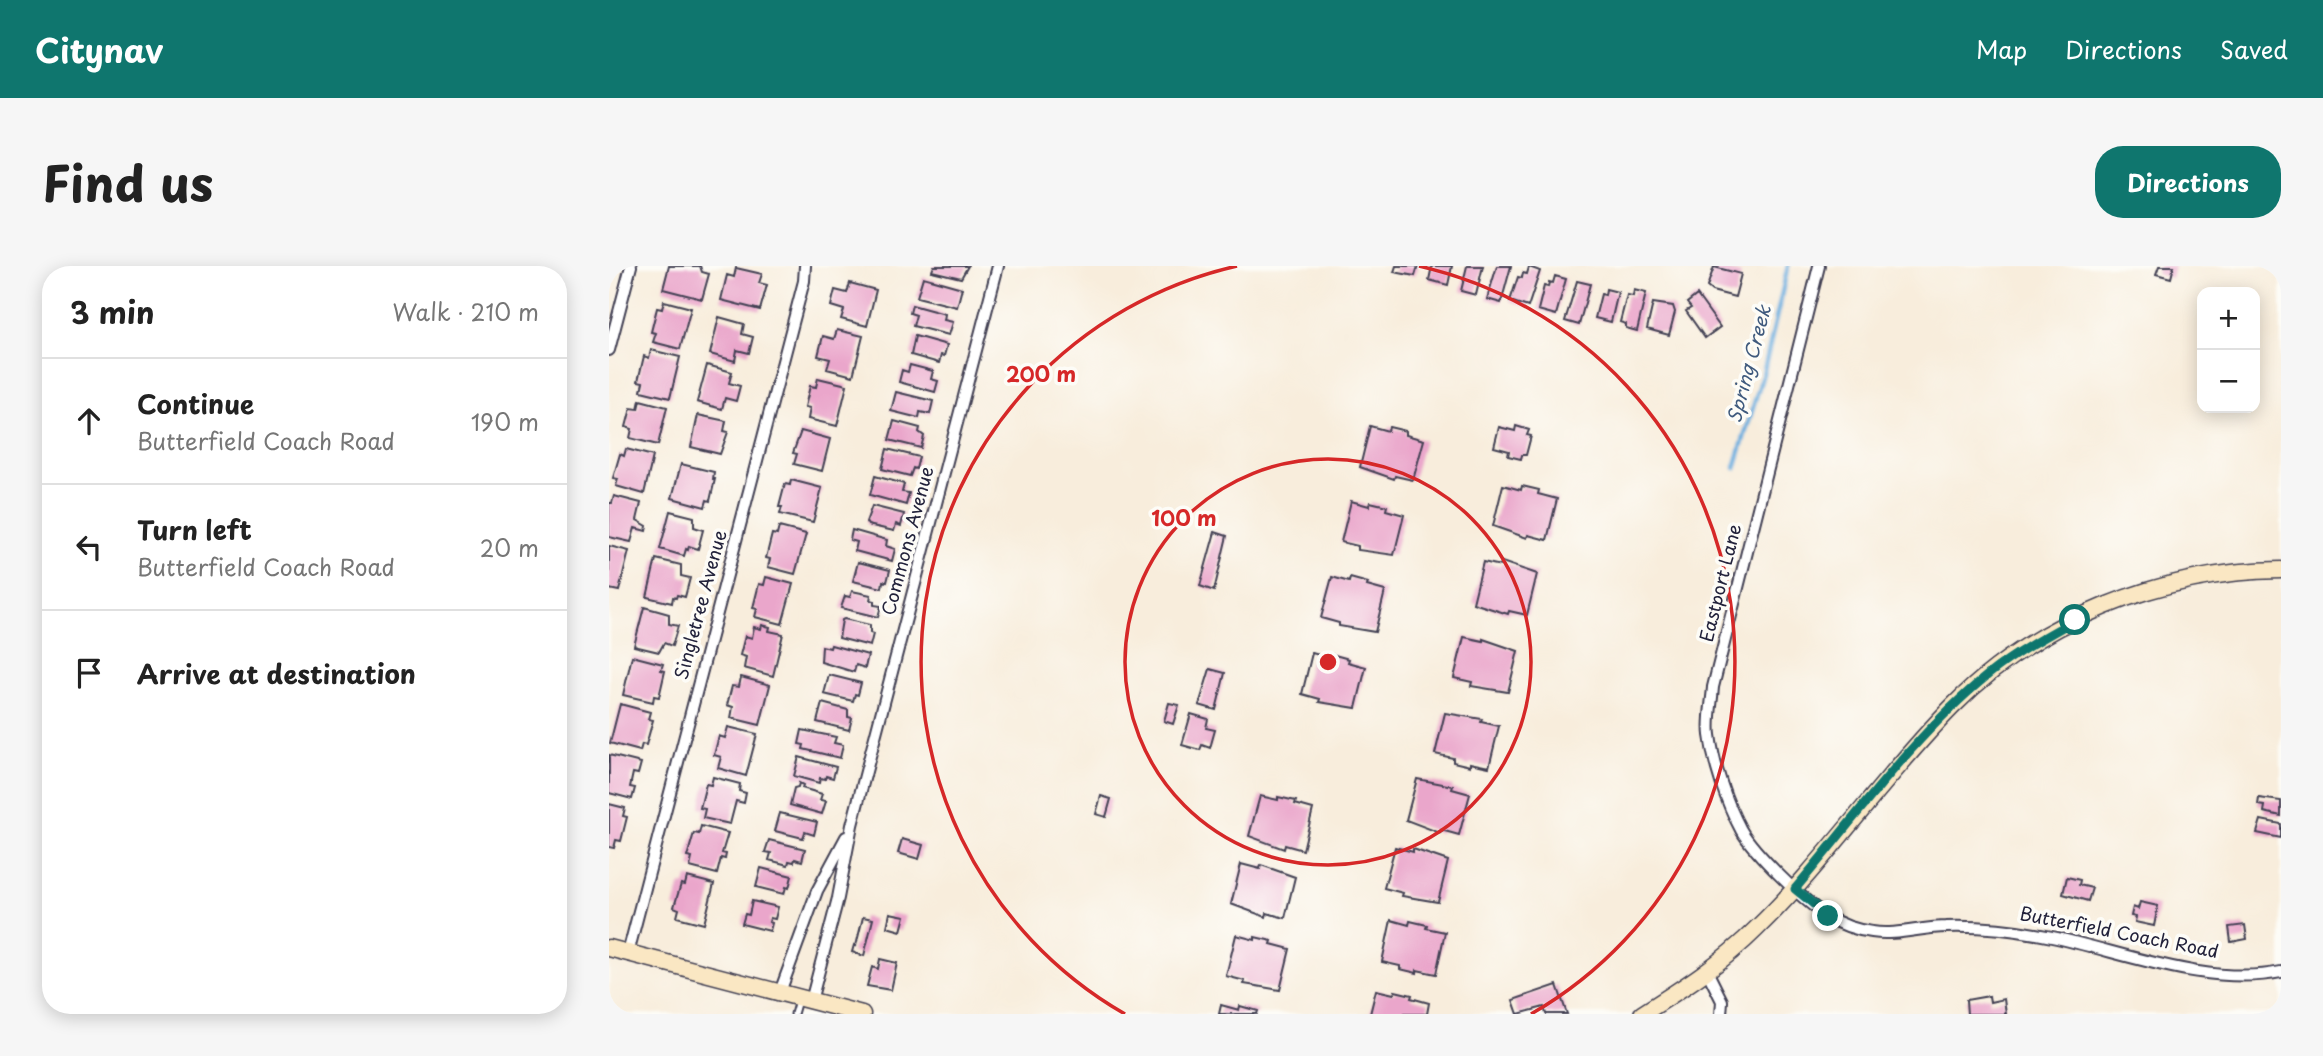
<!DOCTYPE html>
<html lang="en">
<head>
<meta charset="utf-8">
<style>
	:root { --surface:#fff; --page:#f6f6f6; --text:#222; --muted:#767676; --line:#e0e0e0; --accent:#0f766e }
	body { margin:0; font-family:"Playpen Sans",sans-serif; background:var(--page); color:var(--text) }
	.controls { position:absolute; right:21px; top:21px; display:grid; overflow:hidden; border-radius:14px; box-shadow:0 4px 18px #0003 }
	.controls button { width:63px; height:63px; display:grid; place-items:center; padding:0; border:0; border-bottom:2px solid var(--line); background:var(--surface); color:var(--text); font:35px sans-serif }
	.stop { position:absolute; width:21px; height:21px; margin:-16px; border:5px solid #0f766e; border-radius:50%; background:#fff }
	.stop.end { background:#0f766e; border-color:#fff; box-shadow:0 2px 7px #0008 }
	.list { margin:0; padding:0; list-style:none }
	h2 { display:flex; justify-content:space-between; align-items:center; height:91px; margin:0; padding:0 28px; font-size:30px }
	h2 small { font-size:23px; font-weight:400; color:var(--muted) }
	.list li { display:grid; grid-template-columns:46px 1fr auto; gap:21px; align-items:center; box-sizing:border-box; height:126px; padding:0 28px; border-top:2px solid var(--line) }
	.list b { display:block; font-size:26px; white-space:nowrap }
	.list p { margin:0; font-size:23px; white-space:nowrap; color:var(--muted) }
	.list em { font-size:23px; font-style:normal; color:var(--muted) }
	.icon { flex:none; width:38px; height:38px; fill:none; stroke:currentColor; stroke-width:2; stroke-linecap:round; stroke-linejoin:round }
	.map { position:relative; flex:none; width:1672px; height:748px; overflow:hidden; border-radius:28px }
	header { display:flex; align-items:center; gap:42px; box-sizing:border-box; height:98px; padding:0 35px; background:var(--accent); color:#fff }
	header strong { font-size:33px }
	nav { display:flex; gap:38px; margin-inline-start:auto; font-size:24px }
	.intro { display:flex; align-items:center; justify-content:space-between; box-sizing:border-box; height:168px; padding:0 42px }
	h1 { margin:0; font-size:49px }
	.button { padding:18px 32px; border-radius:28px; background:var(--accent); color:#fff; font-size:24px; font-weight:700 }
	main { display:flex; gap:42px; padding:0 42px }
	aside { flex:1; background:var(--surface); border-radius:28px; box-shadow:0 4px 18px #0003 }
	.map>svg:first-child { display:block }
</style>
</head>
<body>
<header>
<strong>Citynav</strong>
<nav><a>Map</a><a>Directions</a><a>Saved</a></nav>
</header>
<div class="intro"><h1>Find us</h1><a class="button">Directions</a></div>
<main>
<aside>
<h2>3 min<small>Walk · 210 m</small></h2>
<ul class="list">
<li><svg class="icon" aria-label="ahead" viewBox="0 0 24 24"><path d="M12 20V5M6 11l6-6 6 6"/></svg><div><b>Continue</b><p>Butterfield Coach Road</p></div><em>190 m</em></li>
<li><svg class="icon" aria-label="left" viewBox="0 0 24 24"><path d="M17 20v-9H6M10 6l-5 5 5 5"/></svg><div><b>Turn left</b><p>Butterfield Coach Road</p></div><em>20 m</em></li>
<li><svg class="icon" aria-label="arrive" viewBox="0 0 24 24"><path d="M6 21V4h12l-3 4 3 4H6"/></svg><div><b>Arrive at destination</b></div></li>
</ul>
</aside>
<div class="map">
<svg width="1672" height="748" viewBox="0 0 1672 748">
	<rect width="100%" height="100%" fill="#fdfcf7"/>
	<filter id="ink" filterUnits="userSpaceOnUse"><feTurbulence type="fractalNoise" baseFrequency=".0143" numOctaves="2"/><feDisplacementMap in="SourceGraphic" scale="14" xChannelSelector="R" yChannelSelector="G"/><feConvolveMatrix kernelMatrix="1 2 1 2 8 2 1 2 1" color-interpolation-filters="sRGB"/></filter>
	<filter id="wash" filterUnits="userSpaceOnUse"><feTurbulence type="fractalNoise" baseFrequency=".00686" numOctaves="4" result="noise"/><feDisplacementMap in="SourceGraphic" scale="28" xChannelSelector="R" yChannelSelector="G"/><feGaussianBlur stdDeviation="1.57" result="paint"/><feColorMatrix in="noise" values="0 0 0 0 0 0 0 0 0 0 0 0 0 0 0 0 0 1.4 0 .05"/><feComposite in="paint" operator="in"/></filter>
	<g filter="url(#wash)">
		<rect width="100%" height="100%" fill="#f8eddc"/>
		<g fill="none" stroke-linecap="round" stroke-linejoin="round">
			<path stroke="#6aaedf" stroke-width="4.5" d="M1126,202l29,-98 24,-104"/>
		</g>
		<g id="blocks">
			<path fill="#eaa6cb" d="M60,0h31l2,6 7,2 -7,25 -39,-10z
				M325,0h34l-7,12 -29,-7z
				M787,0h22l-3,10 -21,-4z
				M823,0h20l-4,19 -19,-5z
				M858,0h16l-7,29 -15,-4z
				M888,0h14l-10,37 -14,-4z
				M1550,0h15l-3,12 -15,-4z
				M920,1l11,4 -12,36 -18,-6 8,-24 4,1 1,-5 4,1z
				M1105,1l27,7 -6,23 -23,-6 -5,-4z
				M127,2l26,6 -3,9 8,2 -7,25 -39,-10 6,-25 7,2z
				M946,10l11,3 -10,36 -18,-5 6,-24 4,1 1,-5 4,1z
				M314,11l39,11 -5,19 -40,-10z
				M968,15l13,3 -11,41 -14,-4z
				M241,17l26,7 -9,36 -26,-7 3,-9 -13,-4 4,-16 12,3z
				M997,23l12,3 -7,30 -16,-4 6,-24 4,1z
				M1025,24l12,3 -9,38 -11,-3v-4l-6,-2 7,-27 6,1z
				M1088,29l23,32 -15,11 -19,-27 5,-3 -4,-5z
				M55,35l27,7 -11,41 -27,-7 3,-9 -5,-1 6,-24 5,1z
				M1044,37l20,3 2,6 -6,23 -22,-6z
				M303,39l33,9 -1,6 9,2 -4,13 -36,-9 3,-11 -6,-2z
				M110,51l25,7 -2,10 11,3 -4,16 -12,-3 -2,11 -25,-7z
				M228,64l26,6 -10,40 -26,-7 3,-10 -12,-3 5,-20 11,3z
				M306,70l32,9 -3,11 -3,-1 -2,8 -28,-8z
				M42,84l29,7 -10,41 -29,-7 2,-9 -5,-1 6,-25 5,2z
				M98,99l25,7 -3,11 11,3 -4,15 -11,-3 -3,11 -25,-7z
				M301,99l23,6 -2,8 7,2 -3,11 -36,-10 3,-12 6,2z
				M209,112l29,7 -10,41 -29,-7 2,-11 -5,-1 5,-21 6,1z
				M287,126l37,9 -3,13 -10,-2 -1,6 -28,-7z
				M31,134l27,7 -9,38 -28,-7 2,-9 -6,-2 5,-19 7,1z
				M89,149l28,6 -2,10 4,1 -8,22 -29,-7z
				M285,155l26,7 -1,4 5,4 -3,12 -32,-8z
				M761,160l18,5 1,-4 17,4v4l18,5 -11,40 -18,-4 -1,3 -34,-12z
				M907,160l13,4 -2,5 4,1 -5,19h-4l-1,4 -13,-3 1,-5 -15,-4 5,-20 16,4z
				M192,165l29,8 -8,32 -28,-7 3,-10 -4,-1z
				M17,183l27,7 -9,38 -28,-8 2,-7 -5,-1 7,-24 4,2z
				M278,183l32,8 -3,12 -3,-1 -3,8 -28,-7z
				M72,198l33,8 -1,7h2l-5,22 -3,-1 -2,7 -33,-9z
				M266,210l29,8 -2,8 7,1 -3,12 -36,-10z
				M182,214l31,8 -9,34 -33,-8 2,-7h-3l6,-23 5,1z
				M894,219l18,5 1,-4 17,4 -1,4 19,5 -10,41 -19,-5 -1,3 -34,-12z
				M5,230l27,7 -4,17 10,6 -1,5 -11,-3 -4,14 -22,-5v-34h3z
				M742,235l18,5 1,-4 17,4 -1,4 18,5 -10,40 -36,-5v-4l-17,-4z
				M263,240l32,8 -3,12 -5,-2 -2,7 -26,-6 -2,-3z
				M61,245l24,6v10l9,3 -5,19 -9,-3 -1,4 -2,-1 -2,7 -24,-7z
				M170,261l27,7 -11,40 -27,-7 2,-8 -4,-1 6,-24 5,1z
				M243,264l35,10 -1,6 9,3 -3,12 -37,-10 2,-9 -7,-2z
				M606,266l12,4 -13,55 -14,-5z
				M0,280l20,5 -10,40 -10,-2z
				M47,293l25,6v11l9,2 -5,19 -8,-2 -1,3 -3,-1 -1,6 -25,-6z
				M249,296l32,8 -3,12 -4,-1 -1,7 -29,-7z
				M874,296l18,4 1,-4 35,12 -10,41 -18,-4 -1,3 -35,-11z
				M157,311l27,7 -11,40 -27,-7 2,-8 -4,-1 6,-24 5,1z
				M723,311l17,5 1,-4 18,5 -1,3 18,5 -10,41 -36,-6v-3l-18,-5z
				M243,325l19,4 -1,5 4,1v4l7,1 -3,11 -37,-9 4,-12 5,1z
				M35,341l25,7v10l9,2 -6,20 -8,-3 -5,9 -25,-6z
				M235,353l26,6v8l3,1 -3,12 -31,-8 3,-18z
				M153,359l8,2 -1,4 14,3 -10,42 -29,-8 2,-11 -6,-2 5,-19 7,2 2,-11 7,2z
				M855,371l19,4v-2l35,12 -10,41 -37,-6 1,-4 -18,-4z
				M222,379l37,10 -3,13 -9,-3 -2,7 -33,-10 1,-16 8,2z
				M703,387l18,5 1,-4 18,5 -1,3 18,5 -10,41 -37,-6 1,-3 -18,-5z
				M23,390l31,8 -2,6 4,1 -6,26 -5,-1 -1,6 -30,-7z
				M601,403l15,4 -9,37 -17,-5z
				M220,409l32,8 -3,12 -3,-1 -2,7 -29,-7z
				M132,411l29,8 -10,40 -29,-7 2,-11 -6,-2 5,-19 7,1z
				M213,437l26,7v7l4,1 -3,12 -32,-8z
				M560,437l10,2 -6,19 -9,-3z
				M11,438l30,8 -2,7 5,1 -7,25 -4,-1 -2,7 -30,-8z
				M836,447l37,6 -1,3 18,4 -10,41 -19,-4v3l-17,-4v-4l-18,-4z
				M582,448l17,5 -2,9 9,2 -5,18 -8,-3 -2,5 -18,-5z
				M119,461l29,7 -11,42 -28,-8 3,-11 -7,-2 5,-19 6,2z
				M193,464l34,7 -2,6 9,2 -3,13 -37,-9 1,-4 -5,-1z
				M0,489l32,8 -3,11 -5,-1 -3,14 5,1 -3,11 -23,-6z
				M190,491l37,10 -3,11 -7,-2 -1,3 -5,-1 -1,5 -25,-7z
				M104,511l27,7 -1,7 7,2 -2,10 -8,-2 -6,23 -27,-6 2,-9 -5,-1 6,-24 5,1z
				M808,513l36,7 -1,3 18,5 -11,41 -18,-5 -1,3 -34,-13z
				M190,517l4,2 -1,3 20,6 -2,6 6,1 -4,13 -32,-9 4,-17 4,-1z
				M492,530l10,3 -5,18 -10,-3z
				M651,530l18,4v-3l18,4 -1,3 18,5 -10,41 -18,-5 -1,4 -35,-13z
				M1650,532l22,3v15l-17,-4 1,-6 -7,-1z
				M0,538l16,4 -2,8 4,1 -6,24 -5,-1 -2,8 -5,-1z
				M171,547l37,9 -3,13 -9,-3 -2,6 -28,-7z
				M1652,554l20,4v14l-24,-5z
				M92,560l27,7 -6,20 4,1 -1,5 -4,-1 -4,16 -27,-7 2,-9 -5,-1 7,-24 5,1z
				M293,573l21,6 -4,14 -21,-6z
				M160,574l36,9 -3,12 -7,-2 -1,3 -5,-1 -1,4 -19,-5 2,-7 -6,-1z
				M786,581l18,5v-3l35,12 -10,41 -36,-6 1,-3 -19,-5z
				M632,598l19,5 1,-4 34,12 -10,41 -18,-5 -1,4 -35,-13z
				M152,602l31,8 -3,12 -3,-1 -2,7 -28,-7z
				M78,611l27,7 -10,40 -27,-7 2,-8 -5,-2 7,-23 4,1z
				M1458,611l13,3 -1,5 13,3 -4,13 -25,-7z
				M143,635l26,6 -3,12 -5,-1 -1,4 3,1 -2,8 -28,-7 3,-10 4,1z
				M1531,636l18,4 -4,20 -19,-4 1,-5 -5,-1 2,-9 5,2z
				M281,647l15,3 -4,15 -14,-4z
				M254,651l10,2 -9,37 -12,-4 2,-7 2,1z
				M782,654l18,5 1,-4 17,4 -1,3 19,4 -9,42 -19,-4v3l-17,-4v-3l-18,-4z
				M1636,659l2,14 -16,3 -2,-15z
				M627,669l19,5v-3l17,4 -1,3 19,5 -10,41 -36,-6 1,-3 -19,-5z
				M271,693l17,4 -6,27 -24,-4 5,-19 6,2z
				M948,719l10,29h-21l-2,-7 -26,7 -5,-14z
				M767,724l18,4 1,-3 17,4 -1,3 18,5 -2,11h-57z
				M1380,730l1,6 14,-3 2,15h-39l-1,-14z
				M612,739l18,5 1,-4 18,5 -1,3h-38z"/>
		</g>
	</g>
	<g filter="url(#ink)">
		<use href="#blocks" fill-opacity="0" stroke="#424053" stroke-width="2"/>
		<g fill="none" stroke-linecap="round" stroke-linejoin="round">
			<defs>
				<path id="service" d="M185,748l4,-14"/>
				<path id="minor" d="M1210,0l-106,421c-1,15 -5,33 -3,48 4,31 16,67 31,95 13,23 64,72 86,86 14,9 29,14 45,16 24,4 50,-5 74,-5 35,-1 72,3 106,10 71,15 156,50 229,35
					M0,84l22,-84
					M19,687l176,-672 1,-15
					M1099,707l14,28 -1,13
					M171,726l37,-101 29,-54
					M202,735l27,-103 14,-73 146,-559"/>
				<path id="secondary" d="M0,682l253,66
					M1033,748c41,-26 80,-51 114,-85 71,-69 127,-152 196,-222 84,-86 210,-136 329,-137"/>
			</defs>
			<use href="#service" stroke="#424053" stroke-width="9"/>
			<use href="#minor" stroke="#424053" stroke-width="14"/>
			<use href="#secondary" stroke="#424053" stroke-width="19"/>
			<use href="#service" stroke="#fff" stroke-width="5"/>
			<use href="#minor" stroke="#fff" stroke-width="10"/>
			<use href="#secondary" stroke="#fae7c3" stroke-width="16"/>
		</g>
	</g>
	<g fill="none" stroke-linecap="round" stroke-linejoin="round" filter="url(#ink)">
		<path stroke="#0f766e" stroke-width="9" d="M1219,650l-33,-27c62,-73 119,-154 194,-215 26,-21 57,-38 86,-54"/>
	</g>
	<g fill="none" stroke="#d62828" stroke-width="3.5">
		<circle cx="719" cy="396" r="203"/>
		<path d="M516 748A406 406 0 0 1 628 0M810 0A406 406 0 0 1 922 748"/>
	</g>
	<g text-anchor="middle" stroke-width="7" stroke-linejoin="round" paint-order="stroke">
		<g font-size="18" fill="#22223b" stroke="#fdfcf7">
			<text transform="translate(299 275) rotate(-75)" y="6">Commons Avenue</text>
			<text transform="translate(1112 317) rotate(-76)" y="6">Eastport Lane</text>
			<text transform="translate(92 339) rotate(-75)" y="6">Singletree Avenue</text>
			<text transform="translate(1510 667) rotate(11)" y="6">Butterfield Coach Road</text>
		</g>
		<g font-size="19" font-style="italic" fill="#3f5a7d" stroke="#fdfcf7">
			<text transform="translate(1140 98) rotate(-75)" y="7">Spring Creek</text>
		</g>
	</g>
	<circle cx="719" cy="396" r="10" fill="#d62828" stroke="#fdfcf7" stroke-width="3.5"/>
	<g font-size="21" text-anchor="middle" font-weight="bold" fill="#d62828" stroke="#fdfcf7" stroke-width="7" stroke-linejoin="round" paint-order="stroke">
		<text x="432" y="116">200 m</text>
		<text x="575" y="260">100 m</text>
	</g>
</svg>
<div class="controls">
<button>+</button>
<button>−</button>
</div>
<div class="stop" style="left:1466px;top:354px"></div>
<div class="stop end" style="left:1219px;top:650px"></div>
</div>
</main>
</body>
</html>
